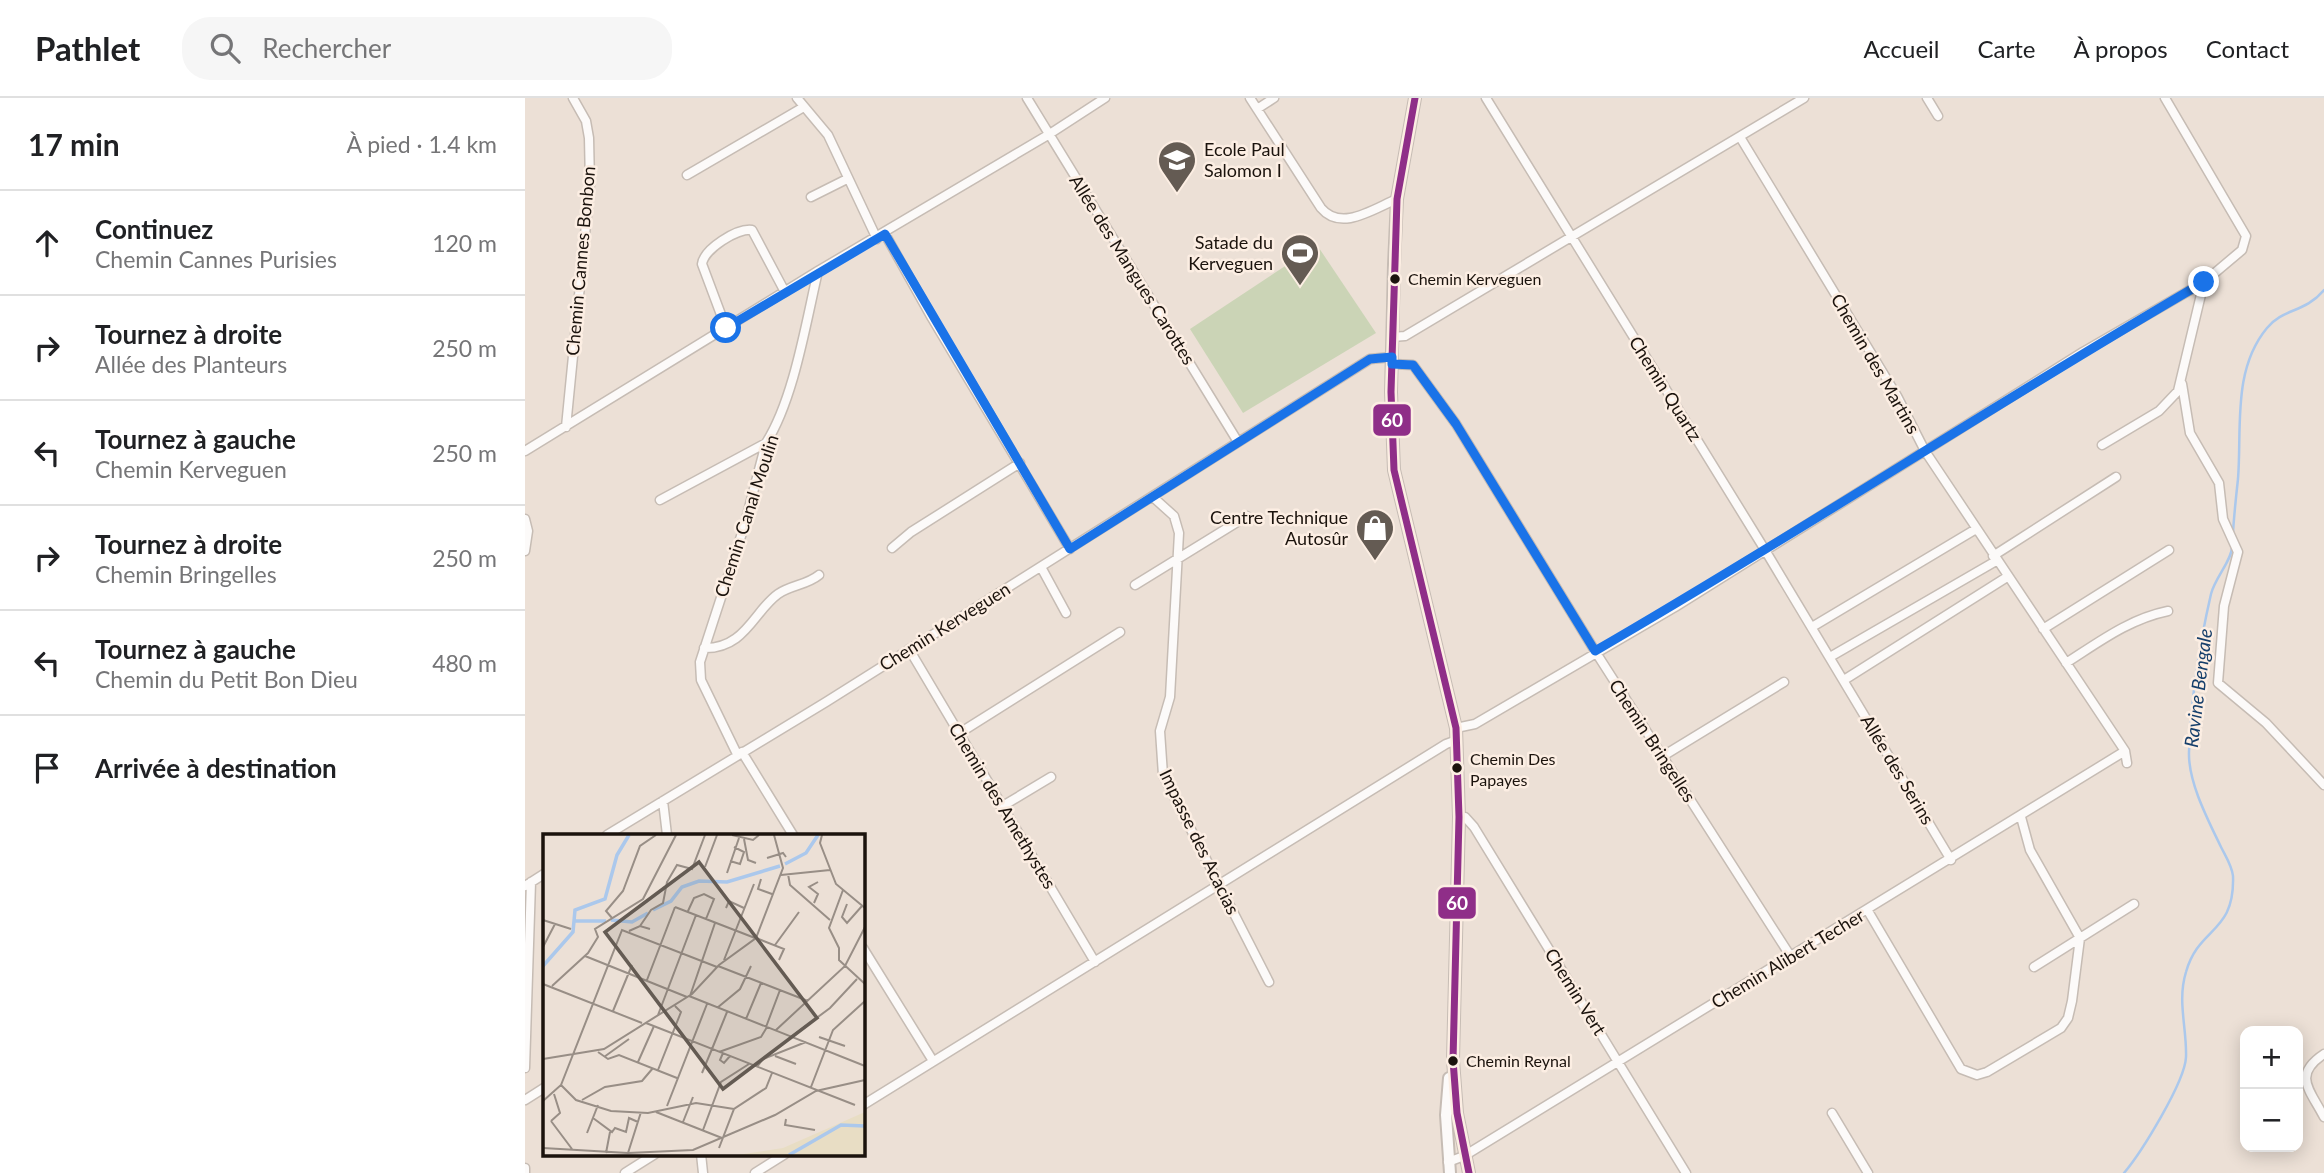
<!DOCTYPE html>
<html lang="fr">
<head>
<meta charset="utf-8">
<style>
	:root { --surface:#fff; --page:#f6f6f6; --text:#202124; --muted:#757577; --line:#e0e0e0 }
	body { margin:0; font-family:Lato,sans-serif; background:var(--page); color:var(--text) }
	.controls { position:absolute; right:21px; bottom:21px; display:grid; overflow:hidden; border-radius:14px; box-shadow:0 4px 18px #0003 }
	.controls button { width:63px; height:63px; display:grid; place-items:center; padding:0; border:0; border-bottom:2px solid var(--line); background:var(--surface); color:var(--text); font:35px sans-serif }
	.stop { position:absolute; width:21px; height:21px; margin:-16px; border:5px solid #1a73e8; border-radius:50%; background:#fff }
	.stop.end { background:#1a73e8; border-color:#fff; box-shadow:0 2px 7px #0008 }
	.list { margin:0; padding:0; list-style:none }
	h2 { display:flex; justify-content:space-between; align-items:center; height:91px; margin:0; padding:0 28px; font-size:30px }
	h2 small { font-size:23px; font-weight:400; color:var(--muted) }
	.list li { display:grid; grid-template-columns:46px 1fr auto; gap:21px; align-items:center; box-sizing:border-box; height:105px; padding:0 28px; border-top:2px solid var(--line) }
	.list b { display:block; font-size:26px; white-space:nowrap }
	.list p { margin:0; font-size:23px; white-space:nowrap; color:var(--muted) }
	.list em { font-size:23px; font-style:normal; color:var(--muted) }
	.icon { flex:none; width:38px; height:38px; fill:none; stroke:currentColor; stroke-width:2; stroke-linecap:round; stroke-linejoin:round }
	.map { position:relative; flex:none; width:1799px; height:1075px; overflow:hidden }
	header { display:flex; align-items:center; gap:42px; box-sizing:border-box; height:98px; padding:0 35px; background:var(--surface); border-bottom:2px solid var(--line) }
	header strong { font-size:33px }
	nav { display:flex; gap:38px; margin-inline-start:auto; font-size:24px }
	.search { width:490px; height:63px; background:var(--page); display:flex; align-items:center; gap:18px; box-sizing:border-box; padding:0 24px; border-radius:28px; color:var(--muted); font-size:26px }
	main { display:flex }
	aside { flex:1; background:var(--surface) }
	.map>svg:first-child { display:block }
</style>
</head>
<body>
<header>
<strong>Pathlet</strong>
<div class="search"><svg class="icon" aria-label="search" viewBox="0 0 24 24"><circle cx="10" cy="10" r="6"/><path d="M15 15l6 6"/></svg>Rechercher</div>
<nav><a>Accueil</a><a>Carte</a><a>À propos</a><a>Contact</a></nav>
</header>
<main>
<aside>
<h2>17 min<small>À pied · 1.4 km</small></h2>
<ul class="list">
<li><svg class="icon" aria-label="ahead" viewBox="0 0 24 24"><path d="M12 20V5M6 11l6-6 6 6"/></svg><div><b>Continuez</b><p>Chemin Cannes Purisies</p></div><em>120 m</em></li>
<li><svg class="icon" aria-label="right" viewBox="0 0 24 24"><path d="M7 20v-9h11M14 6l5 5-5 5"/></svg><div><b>Tournez à droite</b><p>Allée des Planteurs</p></div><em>250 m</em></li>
<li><svg class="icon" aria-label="left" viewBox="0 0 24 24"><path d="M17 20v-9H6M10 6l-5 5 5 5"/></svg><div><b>Tournez à gauche</b><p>Chemin Kerveguen</p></div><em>250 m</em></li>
<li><svg class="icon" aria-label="right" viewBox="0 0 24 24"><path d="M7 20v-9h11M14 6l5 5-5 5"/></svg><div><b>Tournez à droite</b><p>Chemin Bringelles</p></div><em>250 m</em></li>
<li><svg class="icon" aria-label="left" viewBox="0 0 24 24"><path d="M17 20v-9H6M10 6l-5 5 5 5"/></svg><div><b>Tournez à gauche</b><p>Chemin du Petit Bon Dieu</p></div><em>480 m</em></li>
<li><svg class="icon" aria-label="arrive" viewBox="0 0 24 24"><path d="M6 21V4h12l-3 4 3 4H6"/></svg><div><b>Arrivée à destination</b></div></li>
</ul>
</aside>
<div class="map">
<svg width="1799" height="1075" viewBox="0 0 1799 1075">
	<rect width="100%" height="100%" fill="#ece0d6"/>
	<path fill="#cbd4b6" d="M792,147l59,88 -133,80 -53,-84z"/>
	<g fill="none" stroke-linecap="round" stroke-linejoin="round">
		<path stroke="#abc8ec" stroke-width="2.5" d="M1708,435c1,-18 3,-36 5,-54 4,-50 -6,-109 29,-151 16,-20 38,-15 57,-38
			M1599,1075c17,-20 61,-91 62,-116 1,-29 -9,-56 0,-85 13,-46 49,-38 47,-96 -1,-10 -7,-19 -12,-29 -13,-27 -33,-65 -32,-95 2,-53 10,-106 22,-158 4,-16 21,-34 21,-47"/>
		<defs>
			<path id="street" d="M272,0l31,37 49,104
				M502,0l211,344
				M725,0l71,110c20,24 52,1 76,-9
				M961,0l279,452 186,310
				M1402,0l11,18
				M732,11l17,-11
				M1215,39l157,259 28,55 200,300 2,12
				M162,77l115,-67
				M286,99l36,-18
				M360,136l47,84 138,231
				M201,230l-24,-64c2,-15 35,-36 50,-34l33,62
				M867,239l13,-1 399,-238
				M867,266l21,1 43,59 139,227 196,306
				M1657,286l8,49 29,50 4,36 15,33 -14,54 -6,77 48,40 58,62
				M41,329l24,-243 -1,-46 -3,-17 -13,-23
				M1577,347l57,-34 19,-20 26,-109
				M0,353l293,-180 230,-136 57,-37
				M629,400l20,18 5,17 -9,164 -10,34 3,44 106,207
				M135,402l106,-57
				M0,421l3,12 -3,20
				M367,450l19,-16 109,-69
				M1468,458l123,-79
				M516,469l25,46
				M610,487l112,-69
				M1287,529l164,-98
				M1518,531l126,-79
				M179,550c41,1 50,-37 74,-54 13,-9 29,-9 41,-19
				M384,551l186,313
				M1305,559l166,-96
				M1541,565c33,-21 63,-44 102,-52
				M1319,582l163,-103
				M931,630l19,-4 200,-117 408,-255 121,-70 38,-32 4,-14 -81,-138
				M433,636l162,-102
				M217,654l51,83
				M212,656l-36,-74 -1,-18 44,-135 22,-84c28,-44 40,-121 52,-172
				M1138,658l121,-74
				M138,703l4,34
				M476,709l50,-30
				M934,719h6l9,10 212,346
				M82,737l219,-133 544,-343 22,-2
				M0,788l19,-12
				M1343,813l93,158 16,6 10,-3 74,-44 7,-10 4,-17 8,-63 -50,-88 -9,-33
				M338,850l70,113
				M1509,869l100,-63
				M1799,956c-32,21 -14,36 0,63
				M0,970l6,-186
				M0,1002l19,-12
				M338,1007l583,-361 11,-4
				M1307,1015l36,60
				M176,1056l2,19
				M923,1064l16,-6 661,-405
				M0,1070v5
				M100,1075l30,-19
				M230,1075l30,-19"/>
			<path id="secondary" d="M890,0l-18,101 -3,66 -3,127 3,78 62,258 3,89 -6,243 4,53 12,60
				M924,980l-3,37 4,58"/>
		</defs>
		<use href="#street" stroke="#c6bcb4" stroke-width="11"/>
		<use href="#secondary" stroke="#c6bcb4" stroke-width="14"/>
		<use href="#street" stroke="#fcfaf9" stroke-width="8"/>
		<use href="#secondary" stroke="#fcfaf9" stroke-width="10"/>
		<defs>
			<path id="bus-1" d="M890,0l-18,101 -6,193 3,78 62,258 3,89 -6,243 4,53 12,60"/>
		</defs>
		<use href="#bus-1" stroke="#fceee3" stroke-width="12"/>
		<use href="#bus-1" stroke="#8f2e88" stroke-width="7"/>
	</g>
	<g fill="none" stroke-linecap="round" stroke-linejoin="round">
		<path stroke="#1a73e8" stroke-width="9" d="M201,230l159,-94 185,315 300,-190 22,-2v7l21,1 43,59 139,227c206,-119 404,-250 609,-369"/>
	</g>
	<defs>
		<symbol id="school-pin" viewBox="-11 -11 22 30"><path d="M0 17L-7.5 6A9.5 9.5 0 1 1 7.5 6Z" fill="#645b53" stroke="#fceee3"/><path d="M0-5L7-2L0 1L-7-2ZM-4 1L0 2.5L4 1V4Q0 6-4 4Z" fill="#fff"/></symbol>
		<symbol id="stadium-pin" viewBox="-11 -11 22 30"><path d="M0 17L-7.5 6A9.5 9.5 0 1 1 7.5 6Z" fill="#645b53" stroke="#fceee3"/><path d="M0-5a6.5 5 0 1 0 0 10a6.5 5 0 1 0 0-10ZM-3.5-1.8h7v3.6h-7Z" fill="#fff"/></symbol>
		<symbol id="shop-pin" viewBox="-11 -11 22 30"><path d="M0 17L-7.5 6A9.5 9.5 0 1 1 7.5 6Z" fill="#645b53" stroke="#fceee3"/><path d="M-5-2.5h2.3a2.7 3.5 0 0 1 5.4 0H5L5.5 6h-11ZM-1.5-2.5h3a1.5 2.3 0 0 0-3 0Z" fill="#fff"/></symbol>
	</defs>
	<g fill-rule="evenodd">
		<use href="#school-pin" x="630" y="40" width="44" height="60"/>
		<use href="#stadium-pin" x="753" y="133" width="44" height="60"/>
		<use href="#shop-pin" x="828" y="408" width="44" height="60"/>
	</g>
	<g fill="#1b130d" stroke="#fceee3" stroke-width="2.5">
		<circle cx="870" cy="181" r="6"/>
		<circle cx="932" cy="670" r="6"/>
		<circle cx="928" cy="963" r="6"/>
	</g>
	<g text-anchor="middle" stroke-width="5" stroke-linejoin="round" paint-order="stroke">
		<g font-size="16" fill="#1b130d" stroke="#fceee3" text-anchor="start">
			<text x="883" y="187">Chemin Kerveguen</text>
			<text x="945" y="667">Chemin Des<tspan x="945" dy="21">Papayes</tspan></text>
			<text x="941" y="969">Chemin Reynal</text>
		</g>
		<g font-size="18" fill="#1b130d" stroke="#fceee3" text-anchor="end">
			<text x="679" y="58" text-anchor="start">Ecole Paul<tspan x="679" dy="21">Salomon I</tspan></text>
			<text x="748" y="151">Satade du<tspan x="748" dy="21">Kerveguen</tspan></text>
			<text x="823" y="426">Centre Technique<tspan x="823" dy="21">Autosûr</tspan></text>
		</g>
		<g font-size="18" fill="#1b130d" stroke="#fceee3">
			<text transform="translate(56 163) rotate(-85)" y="6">Chemin Cannes Bonbon</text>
			<text transform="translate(607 172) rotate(58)" y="6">Allée des Mangues Carottes</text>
			<text transform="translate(1350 266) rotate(60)" y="6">Chemin des Martins</text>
			<text transform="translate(1140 291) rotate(58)" y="6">Chemin Quartz</text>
			<text transform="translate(222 418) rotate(-72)" y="6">Chemin Canal Moulin</text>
			<text transform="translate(420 529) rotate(-32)" y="6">Chemin Kerveguen</text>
			<text transform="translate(1127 643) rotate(57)" y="6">Chemin Bringelles</text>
			<text transform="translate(1372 672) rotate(59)" y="6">Allée des Serins</text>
			<text transform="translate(477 708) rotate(59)" y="6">Chemin des Amethystes</text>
			<text transform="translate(674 744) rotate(64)" y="6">Impasse des Acacias</text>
			<text transform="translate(1263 861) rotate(-31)" y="6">Chemin Alibert Techer</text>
			<text transform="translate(1050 894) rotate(58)" y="6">Chemin Vert</text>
		</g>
		<g font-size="19" font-style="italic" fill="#163f6b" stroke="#fceee3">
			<text transform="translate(1673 590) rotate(-83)" y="7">Ravine Bengale</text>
		</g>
	</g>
	<g transform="translate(18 736)">
		<rect width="322" height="322" fill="#ece0d6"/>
		<path d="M322,278v43h-128l46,-7z" fill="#e8ddc4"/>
		<path fill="none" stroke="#abc8ec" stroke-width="3.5" d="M242,30l21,-11 12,-18M110,76l18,-9 11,-14 17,-6 28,1 53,-16M68,86l21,2 16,-9M32,87h31M0,132l30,-34 2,-22 30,-11 12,-44 12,-20M246,321l52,-30 24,1"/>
		<path fill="none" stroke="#988e86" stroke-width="2" d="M189,1l21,5 6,-5M279,1l-2,8 16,41 29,24M201,5l4,21 8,3M224,24l16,-5 3,4M187,27l10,3 4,-12 -10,-5M162,33l12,-32M184,39l12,-35M245,40l2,11 40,35M238,41l49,-5M218,45l-3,10 14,5M300,56l-14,38 10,20v12l26,24M271,69l4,-9 -9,-7 9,-5M304,70l-5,13 5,6 15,-17M132,73l80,31M183,74l3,-7 15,7M145,77l6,-13 10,-4 10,5 -8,20M69,84l-6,-7 17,-20 17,-45 16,-11M0,86l28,9M97,92l11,-16 12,-7 4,-21 10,-17 15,4 13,-34M86,97l11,-5 10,3M213,104l28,11 -5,11M232,111l24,-33M0,113l12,-23M42,122l102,41M181,126l30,-76M175,132l90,35M104,146l28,-73M0,150l99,39M9,152l36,-33 10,-16 -3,-8 48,-30 33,-64M146,162l176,70M147,162l25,-73M174,174l23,-19 11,-23M70,177l19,-46M115,181l38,-100M203,185l15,-36M103,189l209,82M223,193l14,-37M233,196l69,-64 20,-39M248,203l39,-29 27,-29M276,203l26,9M169,215l15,-37M55,218l10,7 11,-4 58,23M176,218l42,-15 6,-10M180,219l-3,7 4,3 6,-7M232,222l21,8M61,223l25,-18M0,225l61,-10 88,-55 27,-29 37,-27 27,-70 -9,-33M95,228l16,-36M214,233l6,-8 43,-17M115,236l23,-58 -6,-6M159,239l10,-24M18,251l15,15 35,11 37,2 48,-10 38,6M268,253l22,-57 32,-29M39,266l23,-13 37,-6 11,-13M0,267l18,-16 61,-155 95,37M124,272l40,-102M113,278l66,26M50,284l19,14 3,-4 11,4 3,-14 9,4M243,285l-1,6 30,5M8,287l21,28M8,287l9,-8 -6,-19M140,288l10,-25M160,296l18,-48 28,-18M44,299l11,-28M0,314l85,5 65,-3 82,-35 41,-24 49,-11M176,314l15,-39 32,-21 6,-15M63,319l4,-21M85,319l13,-41"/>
		<path fill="#645b53" fill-opacity="0.15" stroke="#645b53" stroke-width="3.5" d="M156,28l118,156 -94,71 -118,-157z"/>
		<rect width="322" height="322" fill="none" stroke="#1b130d" stroke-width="3.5"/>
	</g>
	<g stroke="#fceee3" stroke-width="2.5">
		<rect x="847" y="305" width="40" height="34" rx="7" fill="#8f2e88"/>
		<rect x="912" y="788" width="40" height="34" rx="7" fill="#8f2e88"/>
	</g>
	<g font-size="19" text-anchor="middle" font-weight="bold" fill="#fff">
		<text x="867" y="329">60</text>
		<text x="932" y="812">60</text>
	</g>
</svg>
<div class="controls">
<button>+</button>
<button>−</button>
</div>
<div class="stop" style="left:201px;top:230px"></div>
<div class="stop end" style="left:1679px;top:184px"></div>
</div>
</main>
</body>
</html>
